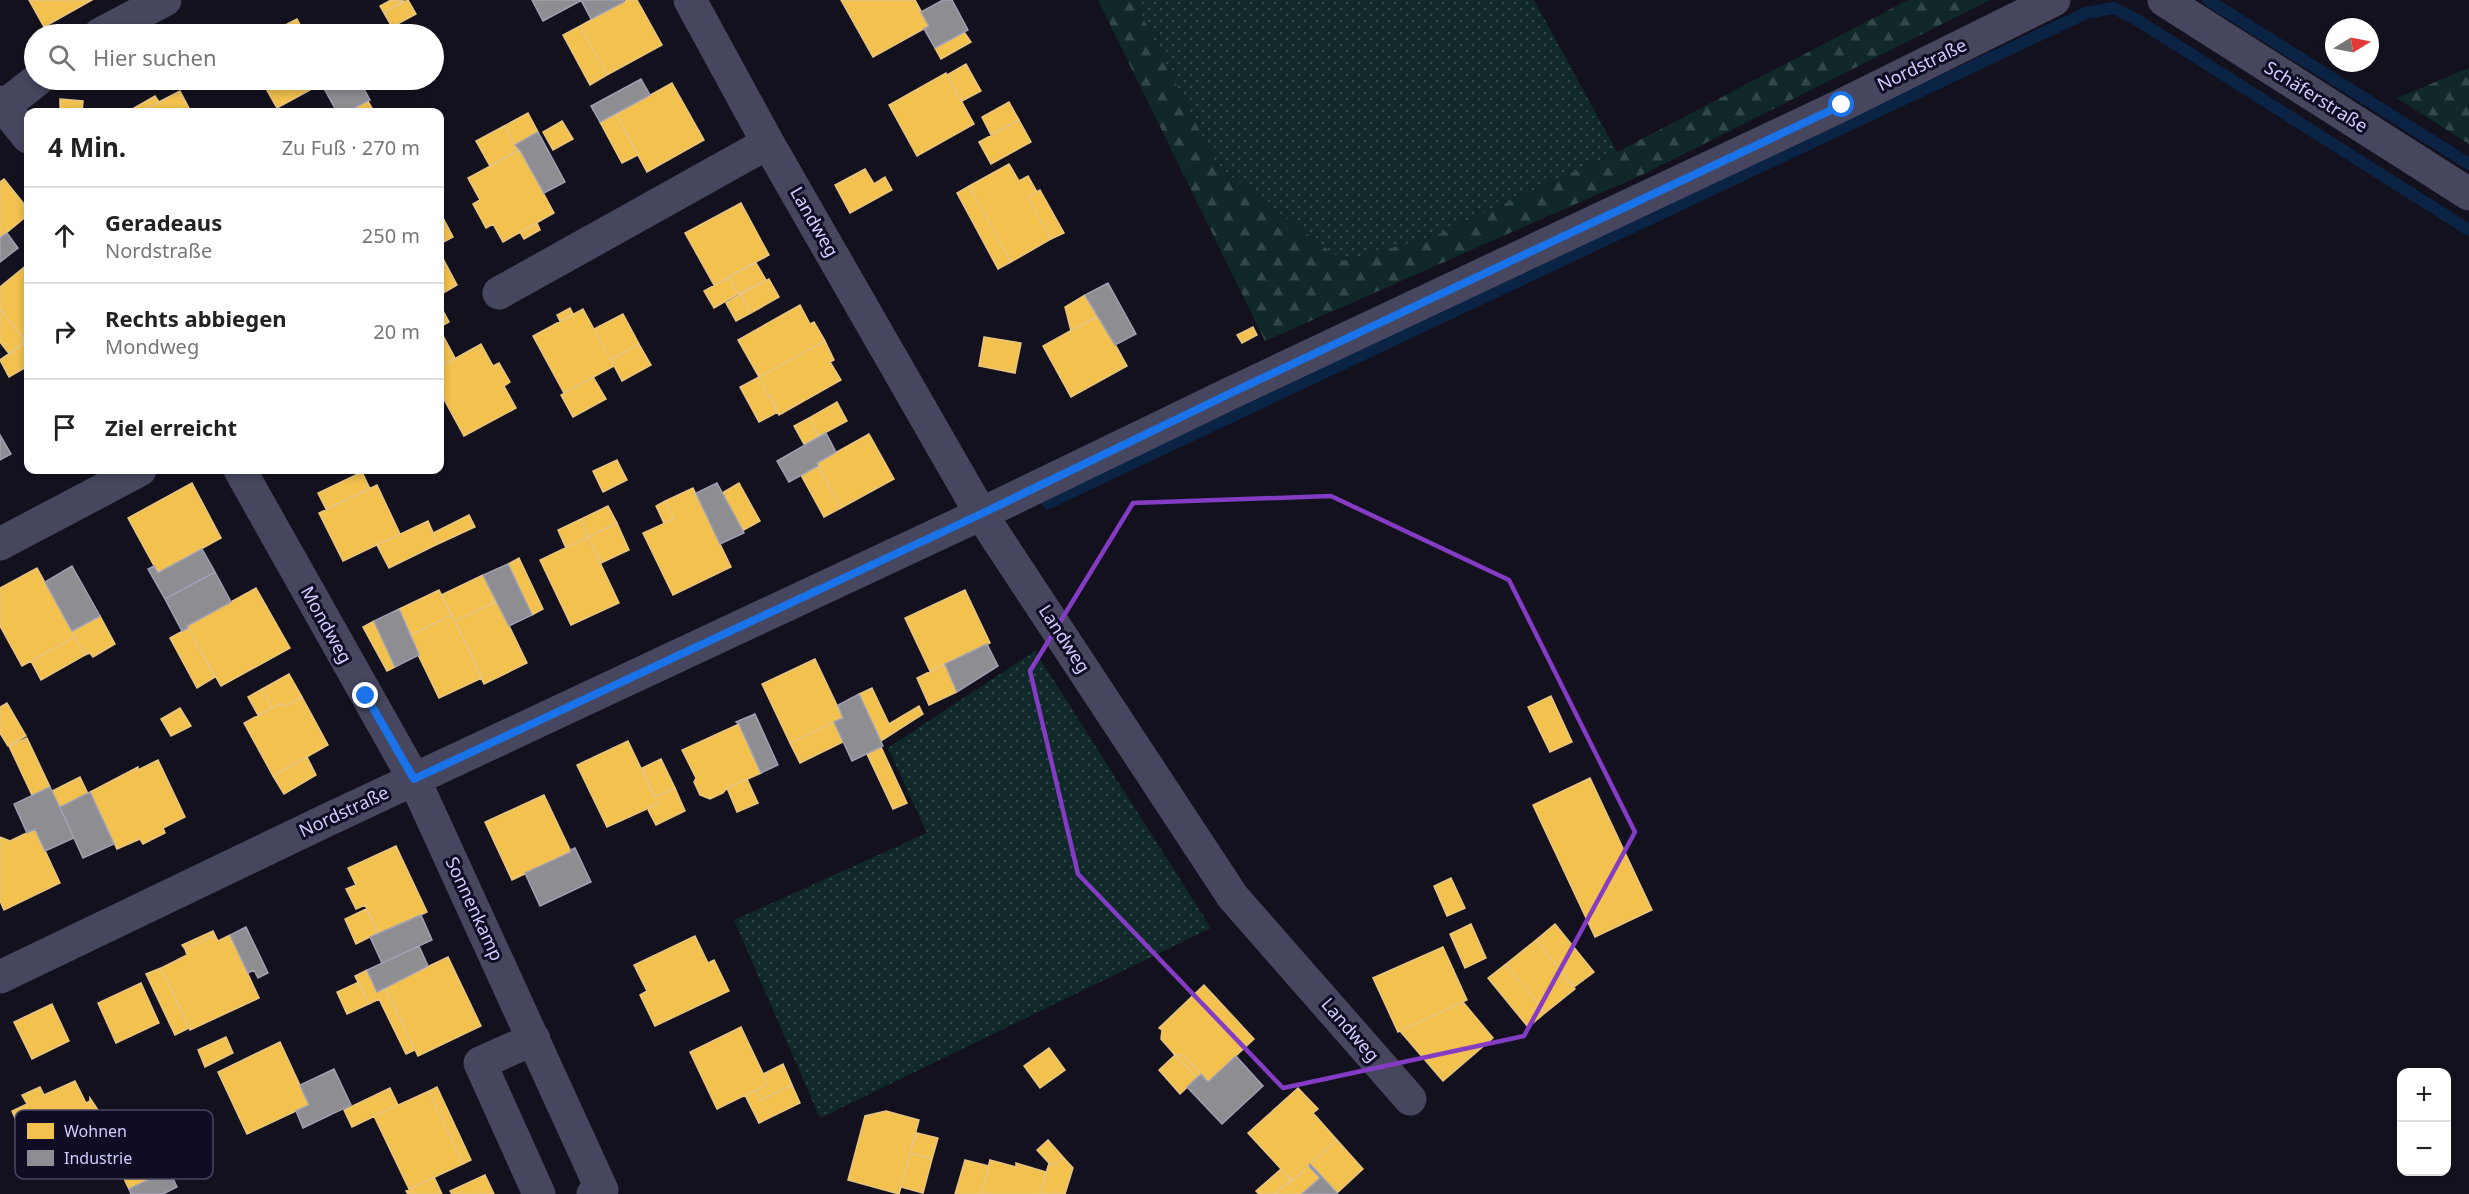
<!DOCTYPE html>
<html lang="de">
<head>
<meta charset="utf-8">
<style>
	:root { --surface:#fff; --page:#f6f6f6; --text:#222; --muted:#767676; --line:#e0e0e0 }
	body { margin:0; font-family:"Noto Sans",sans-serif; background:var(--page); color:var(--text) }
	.controls { position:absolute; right:18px; bottom:18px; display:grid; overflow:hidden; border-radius:12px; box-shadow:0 3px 9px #0003 }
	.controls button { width:54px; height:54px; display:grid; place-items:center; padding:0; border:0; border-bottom:2px solid var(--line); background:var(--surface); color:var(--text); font:30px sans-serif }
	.compass { position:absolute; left:2325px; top:18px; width:54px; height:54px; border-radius:50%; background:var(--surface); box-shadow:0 3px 9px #0003; rotate:80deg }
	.stop { position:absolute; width:18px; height:18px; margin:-14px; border:4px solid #1a73e8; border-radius:50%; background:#fff }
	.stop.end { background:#1a73e8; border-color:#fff; box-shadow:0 2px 6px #0008 }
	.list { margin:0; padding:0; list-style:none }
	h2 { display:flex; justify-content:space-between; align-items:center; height:78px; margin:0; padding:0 24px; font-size:26px }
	h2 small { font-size:20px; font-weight:400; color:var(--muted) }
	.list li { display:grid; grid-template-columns:39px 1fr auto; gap:18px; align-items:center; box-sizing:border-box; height:96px; padding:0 24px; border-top:2px solid var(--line) }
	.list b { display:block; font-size:22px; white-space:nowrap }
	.list p { margin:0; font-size:20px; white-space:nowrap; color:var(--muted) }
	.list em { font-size:20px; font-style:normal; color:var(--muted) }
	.icon { flex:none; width:33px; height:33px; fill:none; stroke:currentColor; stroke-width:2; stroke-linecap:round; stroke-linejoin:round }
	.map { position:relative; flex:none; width:2469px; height:1194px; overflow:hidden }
	.search { position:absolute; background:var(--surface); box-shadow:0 3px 9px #0003; left:24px; top:24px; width:420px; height:66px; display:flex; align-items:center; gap:15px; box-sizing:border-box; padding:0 21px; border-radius:33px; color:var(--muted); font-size:22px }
	.panel { position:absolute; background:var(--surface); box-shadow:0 3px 9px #0003; left:24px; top:108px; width:420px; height:366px; border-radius:12px }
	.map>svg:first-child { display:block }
</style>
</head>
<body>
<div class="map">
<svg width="2469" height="1194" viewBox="0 0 2469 1194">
	<defs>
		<pattern id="grass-dots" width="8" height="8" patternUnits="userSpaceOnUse" patternTransform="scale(1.5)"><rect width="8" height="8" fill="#102928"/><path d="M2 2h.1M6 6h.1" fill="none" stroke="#324748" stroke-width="1.8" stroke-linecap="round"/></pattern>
		<pattern id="forest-firs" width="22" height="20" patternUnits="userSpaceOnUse" patternTransform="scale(1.5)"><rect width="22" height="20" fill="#102928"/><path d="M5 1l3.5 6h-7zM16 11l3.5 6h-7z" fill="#324748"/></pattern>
	</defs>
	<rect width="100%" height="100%" fill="#13111e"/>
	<path fill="url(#grass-dots)" d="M1134,0h400l83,152 -185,85 -89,24 -126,-95z
		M1035,651l176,277 -391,190 -86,-198 193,-87 -39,-85z"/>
	<path fill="url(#forest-firs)" d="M1098,0h36l83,166 126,95 89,-24 185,-85 291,-152h82l-342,172 -383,169z
		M2469,68v76l-72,-46z"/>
	<path fill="#f2c14e" stroke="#e8c583" stroke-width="1.5" d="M29,0h63l-48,27z
		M391,0l13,1 -20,12 -4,-7z
		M408,0l8,14 -24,13 -8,-14z
		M627,0h10l25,45 -55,30 -27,-49z
		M841,0h74l14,26 -56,31z
		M297,19l8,15h-37z
		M580,26l27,49 -17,10 -27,-50z
		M964,32l7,10 -30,17 -6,-11z
		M966,64l15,27 -19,10 -15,-26z
		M946,73l28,51 -57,32 -28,-51z
		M255,80h73l-51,28 -12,-21 -4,2z
		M672,83l32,57 -57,32 -31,-58z
		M180,91l11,21h-51l19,-10z
		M155,96l4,6 -19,10h-4l-2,-4z
		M60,99l23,2 -1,11h-22z
		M368,101l6,11h-28z
		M1009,102l10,18 -28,15 -9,-18z
		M528,113l10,19 -23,13 -11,-19z
		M616,114l22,41 -16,8 -22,-41z
		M1019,120l12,22 -40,22 -12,-22z
		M562,121l11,18 -20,11 -10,-18z
		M504,126l14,24 -28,16 -14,-25z
		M520,150l34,63 -51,29 -10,-18 -7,4 -13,-24 7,-4 -12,-22z
		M1009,164l10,17 9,-5 9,16 -9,5 23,42 -40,23 -42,-76z
		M865,169l9,15 11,-7 7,13 -42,23 -15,-28z
		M4,179l24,30v6l-28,23v-56z
		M969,186l42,76 -13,7 -41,-76z
		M1040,190l24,43 -13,6 -23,-42z
		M741,203l28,52 -55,30 -29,-52z
		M440,212l13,25 -13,7z
		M537,223l3,7 -16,9 -4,-7z
		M440,253l17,32 -17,10z
		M756,263l10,17 -28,14 -9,-17z
		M28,264v76l-2,2 -26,-33v-22z
		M729,277l9,17 -24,14 -10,-17z
		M769,279l10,18 -28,16 -10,-19z
		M741,294l10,19 -15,8 -10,-18z
		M1085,295l12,22 -26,14 -6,-24z
		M440,305l9,17 -9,5z
		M800,305l10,19 4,-2 11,19 -66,36 -21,-37z
		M570,308l3,6 -13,7 -3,-6z
		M0,309l26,33 -16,13 -10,-13z
		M583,309l31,57 -50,27 -31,-57z
		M623,314l16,30 -28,16 -17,-31z
		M1099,315l28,51 -56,31 -28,-51z
		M1253,327l4,8 -15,8 -5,-8z
		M440,330l15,28 -15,9z
		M984,337l37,6 -6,30 -36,-7z
		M28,340v26l-19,11 -9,-17z
		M825,341l9,19 -4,2 11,18 -62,35 -20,-38z
		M481,344l12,22 6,-3 11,19 -6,4 12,22 -52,28 -24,-44v-25z
		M639,344l12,21 -29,16 -11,-21z
		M593,377l13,22 -33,18 -12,-22z
		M759,377l19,35 -19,10 -19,-35z
		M837,402l10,19 -28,15 -10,-18z
		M809,418l10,18 -15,8 -10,-18z
		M869,434l25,45 -53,29 -24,-45z
		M617,460l10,20 -24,12 -10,-21z
		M818,466l23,42 -17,9 -23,-42z
		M362,472l8,17 -44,20 -8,-16z
		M192,483l29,55 -63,35 -30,-55z
		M739,483l21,38 -18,10 -20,-38z
		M377,485l23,49 -57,27 -24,-48z
		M693,488l38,79 -58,28 -30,-62 31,-14 -9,-18z
		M665,501l9,18 -10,4 -8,-17z
		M608,506l9,17 -29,14 -7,-18z
		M469,515l6,12 -37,17 -5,-11z
		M581,519l7,18 -22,11 -8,-18z
		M428,521l10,23 -49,24 -12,-23z
		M617,523l12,27 -28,13 -13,-26z
		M588,537l31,66 -48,22 -31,-65z
		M519,558l24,51 -11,6 -24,-51z
		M37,568l38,69 -53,29 -22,-40v-38z
		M483,575l13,27 -41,19 -14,-26z
		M256,588l34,60 -69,38 -34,-60z
		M439,590l13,25 -41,20 -12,-26z
		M965,590l25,53 -60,28 -25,-53z
		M497,601l30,62 -43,21 -29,-63z
		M452,615l30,63 -43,20 -30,-62z
		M100,616l15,28 -22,13 -3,-4 -5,2 -13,-24z
		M374,621l21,46 -8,4 -24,-44z
		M188,628l27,49 -18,11 -27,-50z
		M75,637l10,18 -44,25 -10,-19z
		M815,659l28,59 -53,25 -28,-59z
		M945,664l12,28 -28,13 -12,-27z
		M289,674l13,23 -18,10 -2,-4 -10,5 -10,-19z
		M872,688l17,36 30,-18 4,8 -42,27 -22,-47z
		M262,689l10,19 -14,7 -10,-18z
		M1551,696l21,46 -22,10 -22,-45z
		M302,697l26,48 -55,31 -29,-53 38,-20 2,4z
		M7,703l19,33 -18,10 -8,-13v-26z
		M180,708l11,18 -20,10 -10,-17z
		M834,722l9,20 -43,21 -10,-20z
		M739,724l22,49 -34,15 -4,5 -13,6 -10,-4 -6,-13 2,-4 -14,-28z
		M27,738l23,49 -18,8 -23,-49z
		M628,741l30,63 -51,23 -30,-62z
		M881,747l26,56 -14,6 -26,-55z
		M307,757l9,18 -32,19 -11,-18z
		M661,759l14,29 -20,9 -13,-29z
		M158,760l27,57 -22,11 2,5 -22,11 -3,-5 -23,10 -27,-57 48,-25v3z
		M80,777l8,17 -29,13 -7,-16z
		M1590,778l62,132 -57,27 -62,-132z
		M747,779l11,24 -21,9 -10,-24z
		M675,788l10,23 -29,14 -9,-17 11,-4 -3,-7z
		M544,795l27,57 -59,28 -27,-58z
		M35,829l25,54 -56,27 -4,-9v-64l10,4z
		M396,846l31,66 -48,23 -14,-30 -9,4 -10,-20 10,-4 -8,-17z
		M1451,878l14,30 -18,8 -13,-30z
		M366,909l12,24 -22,11 -11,-25z
		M1471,924l15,34 -21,10 -15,-34z
		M1555,924l39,48 -20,15 -38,-47z
		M213,931l2,4 -30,14 -3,-4z
		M215,935l3,6 12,-6 29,63 -69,32 -29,-62 26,-13 -2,-6z
		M695,936l13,27 6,-3 15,31 -74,35 -15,-31 7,-4 -13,-26z
		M1536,940l39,49 -30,24 -39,-49z
		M1443,947l24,53 -69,32 -25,-54z
		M448,957l33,69 -63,30 -33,-69z
		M1506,964l39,49 -17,14 -40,-49z
		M161,968l28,60 -14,7 -29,-61z
		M367,970l10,22 8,-4 30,62 -9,4 -27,-55 -10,5 -14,-28z
		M359,982l10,22 -22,10 -10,-22z
		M141,983l18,40 -43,20 -18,-40z
		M1204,985l50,54 -46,43 -24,-26 -9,-1 -14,-16 1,-9 -3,-2z
		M1463,1002l30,36 -50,43 -43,-50z
		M52,1004l17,37 -37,18 -18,-37z
		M741,1027l27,57 -51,25 -27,-57z
		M226,1037l7,16 -28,14 -7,-17z
		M280,1042l29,63 -62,29 -29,-62z
		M1049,1048l16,22 -25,18 -16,-22z
		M1175,1055l9,1 17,18 -4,4z
		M1175,1055l22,23 -17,16 -21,-24z
		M783,1064l9,21 -31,15 -5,-10 12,-6 -5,-10z
		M75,1081l11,22 4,-2v-3l8,12 2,13 -1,-3 -4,2 10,23 -22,10 4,8 -20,10 -4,-8 -22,10 -11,-24 -6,3 -5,-8 -3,-9 6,-3 -10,-23 15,-7 -5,-9 18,-8 4,8z
		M792,1085l8,18 -41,20 -14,-28 11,-5 5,10z
		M437,1087l34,73 -8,4 -34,-73z
		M390,1088l8,17 -46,22 -8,-17z
		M1298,1088l20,21 -5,4 24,27 -45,41 -44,-48z
		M429,1091l34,73 -54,25 -35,-73z
		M886,1111l33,9 -20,74 -51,-14 17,-64z
		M917,1133l21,5 -6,21 -22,-6z
		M1048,1140l15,17 -8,8 -6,-2 -12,-13z
		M1337,1140l26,29 -26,24 -27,-29z
		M133,1149l15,31 -19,9 -15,-31z
		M910,1153l22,6 -9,34 -22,-6z
		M1063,1157l10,11 -8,26h-25l9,-31 6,2z
		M965,1160l24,6 -8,28h-26z
		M990,1160l26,7v-4l30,9 -6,22h-59z
		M1309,1166l11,12 -18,16h-27z
		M1281,1169l9,11 -15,14h-16l-3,-3z
		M485,1175l9,19h-42l-2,-3z
		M434,1177l8,17h-34l-2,-3z"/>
	<path fill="#8d8d92" stroke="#a1a0b3" stroke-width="1.5" d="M532,0h50l-39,21z
		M581,0h42l1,2 -33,17z
		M943,0h9l16,30 -33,18 -11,-19 5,-3 -8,-14z
		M641,79l9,16 -50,27 -9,-16z
		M328,80h31l11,20 -24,12h-9l-16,-29z
		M538,132l27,50 -21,11 -24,-43 -5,-5z
		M7,233l11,15 -18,14v-24z
		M1108,283l28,51 -21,11 -30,-50z
		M826,433l10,19 -19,11 1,3 -29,16 -12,-21z
		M0,435l11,19 -11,6z
		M717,483l27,50 -24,11 -24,-51z
		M202,549l13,23 -50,27 -17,-30 6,-3 4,7z
		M508,564l24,51 -23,11 -26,-51z
		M72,566l28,50 -28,15 -27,-49z
		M215,572l16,30 -44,24 1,2 -6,3 -17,-32z
		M399,609l20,46 -24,12 -21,-46z
		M987,644l11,22 -41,26 -12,-28z
		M859,694l24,52 -31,15 -18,-39 9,-4 -5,-13z
		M755,714l23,51 -17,8 -22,-49 -3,-2z
		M50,787l24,51 -29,13 -10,-22 -8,4 -13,-29z
		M90,792l24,52 -31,14 -23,-51z
		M575,848l16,34 -51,24 -15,-33 46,-21 -1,-2z
		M421,915l11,25 -50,23 -12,-26z
		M246,927l22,46 -10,5 -4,-8 -6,3 -18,-38z
		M419,946l9,20 -51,26 -10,-22z
		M1236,1056l27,30 -41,38 -35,-37 14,-13 7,8z
		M334,1069l17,36 -48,23 -7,-17 13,-6 -9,-20z
		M154,1139l23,48 -14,7h-32l-2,-5 19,-9 -15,-31z
		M1310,1164l27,29 -1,1h-34l18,-16 -11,-12z"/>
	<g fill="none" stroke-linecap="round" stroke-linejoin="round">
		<path stroke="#0b2445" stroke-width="12" d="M2208,0l261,164
			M1048,503l1038,-490 28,-5 23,12 332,210"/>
		<path stroke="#46465f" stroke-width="33" d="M690,0l78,143 213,371 252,383 177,202
			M2164,0l305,194
			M100,34l65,-34
			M0,102l28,35
			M3,107l34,-27
			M499,293l269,-150
			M240,470l174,309 188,411 -9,4
			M0,544l140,-74
			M0,977l325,-156 656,-307 252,-122 609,-287 212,-105
			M534,1039l-54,24 59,131"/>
	</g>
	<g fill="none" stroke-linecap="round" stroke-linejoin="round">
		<path stroke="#1a73e8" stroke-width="8" d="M366,696l48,83 567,-265 252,-122 609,-287"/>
	</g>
	<path fill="none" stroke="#843cc5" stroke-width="4.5" stroke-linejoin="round" d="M1331,496l178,84 126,252 -111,204 -241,52 -205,-214 -48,-203 103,-168z"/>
	<g text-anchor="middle" stroke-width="6" stroke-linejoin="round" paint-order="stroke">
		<g font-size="18" fill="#d0ceff" stroke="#0f0c23">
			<text transform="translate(1922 65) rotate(-26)" y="6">Nordstraße</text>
			<text transform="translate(2316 97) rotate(32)" y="6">Schäferstraße</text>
			<text transform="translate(814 222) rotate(60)" y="6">Landweg</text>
			<text transform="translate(326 625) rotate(61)" y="6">Mondweg</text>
			<text transform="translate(1064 639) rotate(57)" y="6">Landweg</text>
			<text transform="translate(344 812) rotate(-25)" y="6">Nordstraße</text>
			<text transform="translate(474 909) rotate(65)" y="6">Sonnenkamp</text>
			<text transform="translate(1350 1030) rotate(49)" y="6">Landweg</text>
		</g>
	</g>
	<rect x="15" y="1110" width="198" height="69" rx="9" fill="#0f0c23" stroke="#494665" stroke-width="1.5"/>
	<rect x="27" y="1123" width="27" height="16" fill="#f2c14e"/>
	<rect x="27" y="1150" width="27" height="16" fill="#8d8d92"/>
	<g font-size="16" fill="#d0ceff">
		<text x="64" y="1137">Wohnen</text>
		<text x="64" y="1164">Industrie</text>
	</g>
</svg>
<div class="controls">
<button>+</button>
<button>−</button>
</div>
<svg class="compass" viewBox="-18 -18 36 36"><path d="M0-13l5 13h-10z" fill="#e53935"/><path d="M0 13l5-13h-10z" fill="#767676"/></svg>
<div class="stop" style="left:1842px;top:105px"></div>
<div class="stop end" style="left:366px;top:696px"></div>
<div class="search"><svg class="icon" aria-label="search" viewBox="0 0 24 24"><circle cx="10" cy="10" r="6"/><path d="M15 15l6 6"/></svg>Hier suchen</div>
<section class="panel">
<h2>4 Min.<small>Zu Fuß · 270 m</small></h2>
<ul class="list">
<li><svg class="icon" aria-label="ahead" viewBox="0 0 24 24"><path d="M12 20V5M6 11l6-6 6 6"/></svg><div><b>Geradeaus</b><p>Nordstraße</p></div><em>250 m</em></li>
<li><svg class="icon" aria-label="right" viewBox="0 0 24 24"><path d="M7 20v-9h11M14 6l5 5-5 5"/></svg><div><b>Rechts abbiegen</b><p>Mondweg</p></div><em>20 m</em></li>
<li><svg class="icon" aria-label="arrive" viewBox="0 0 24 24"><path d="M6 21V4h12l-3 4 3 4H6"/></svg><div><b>Ziel erreicht</b></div></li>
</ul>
</section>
</div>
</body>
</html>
